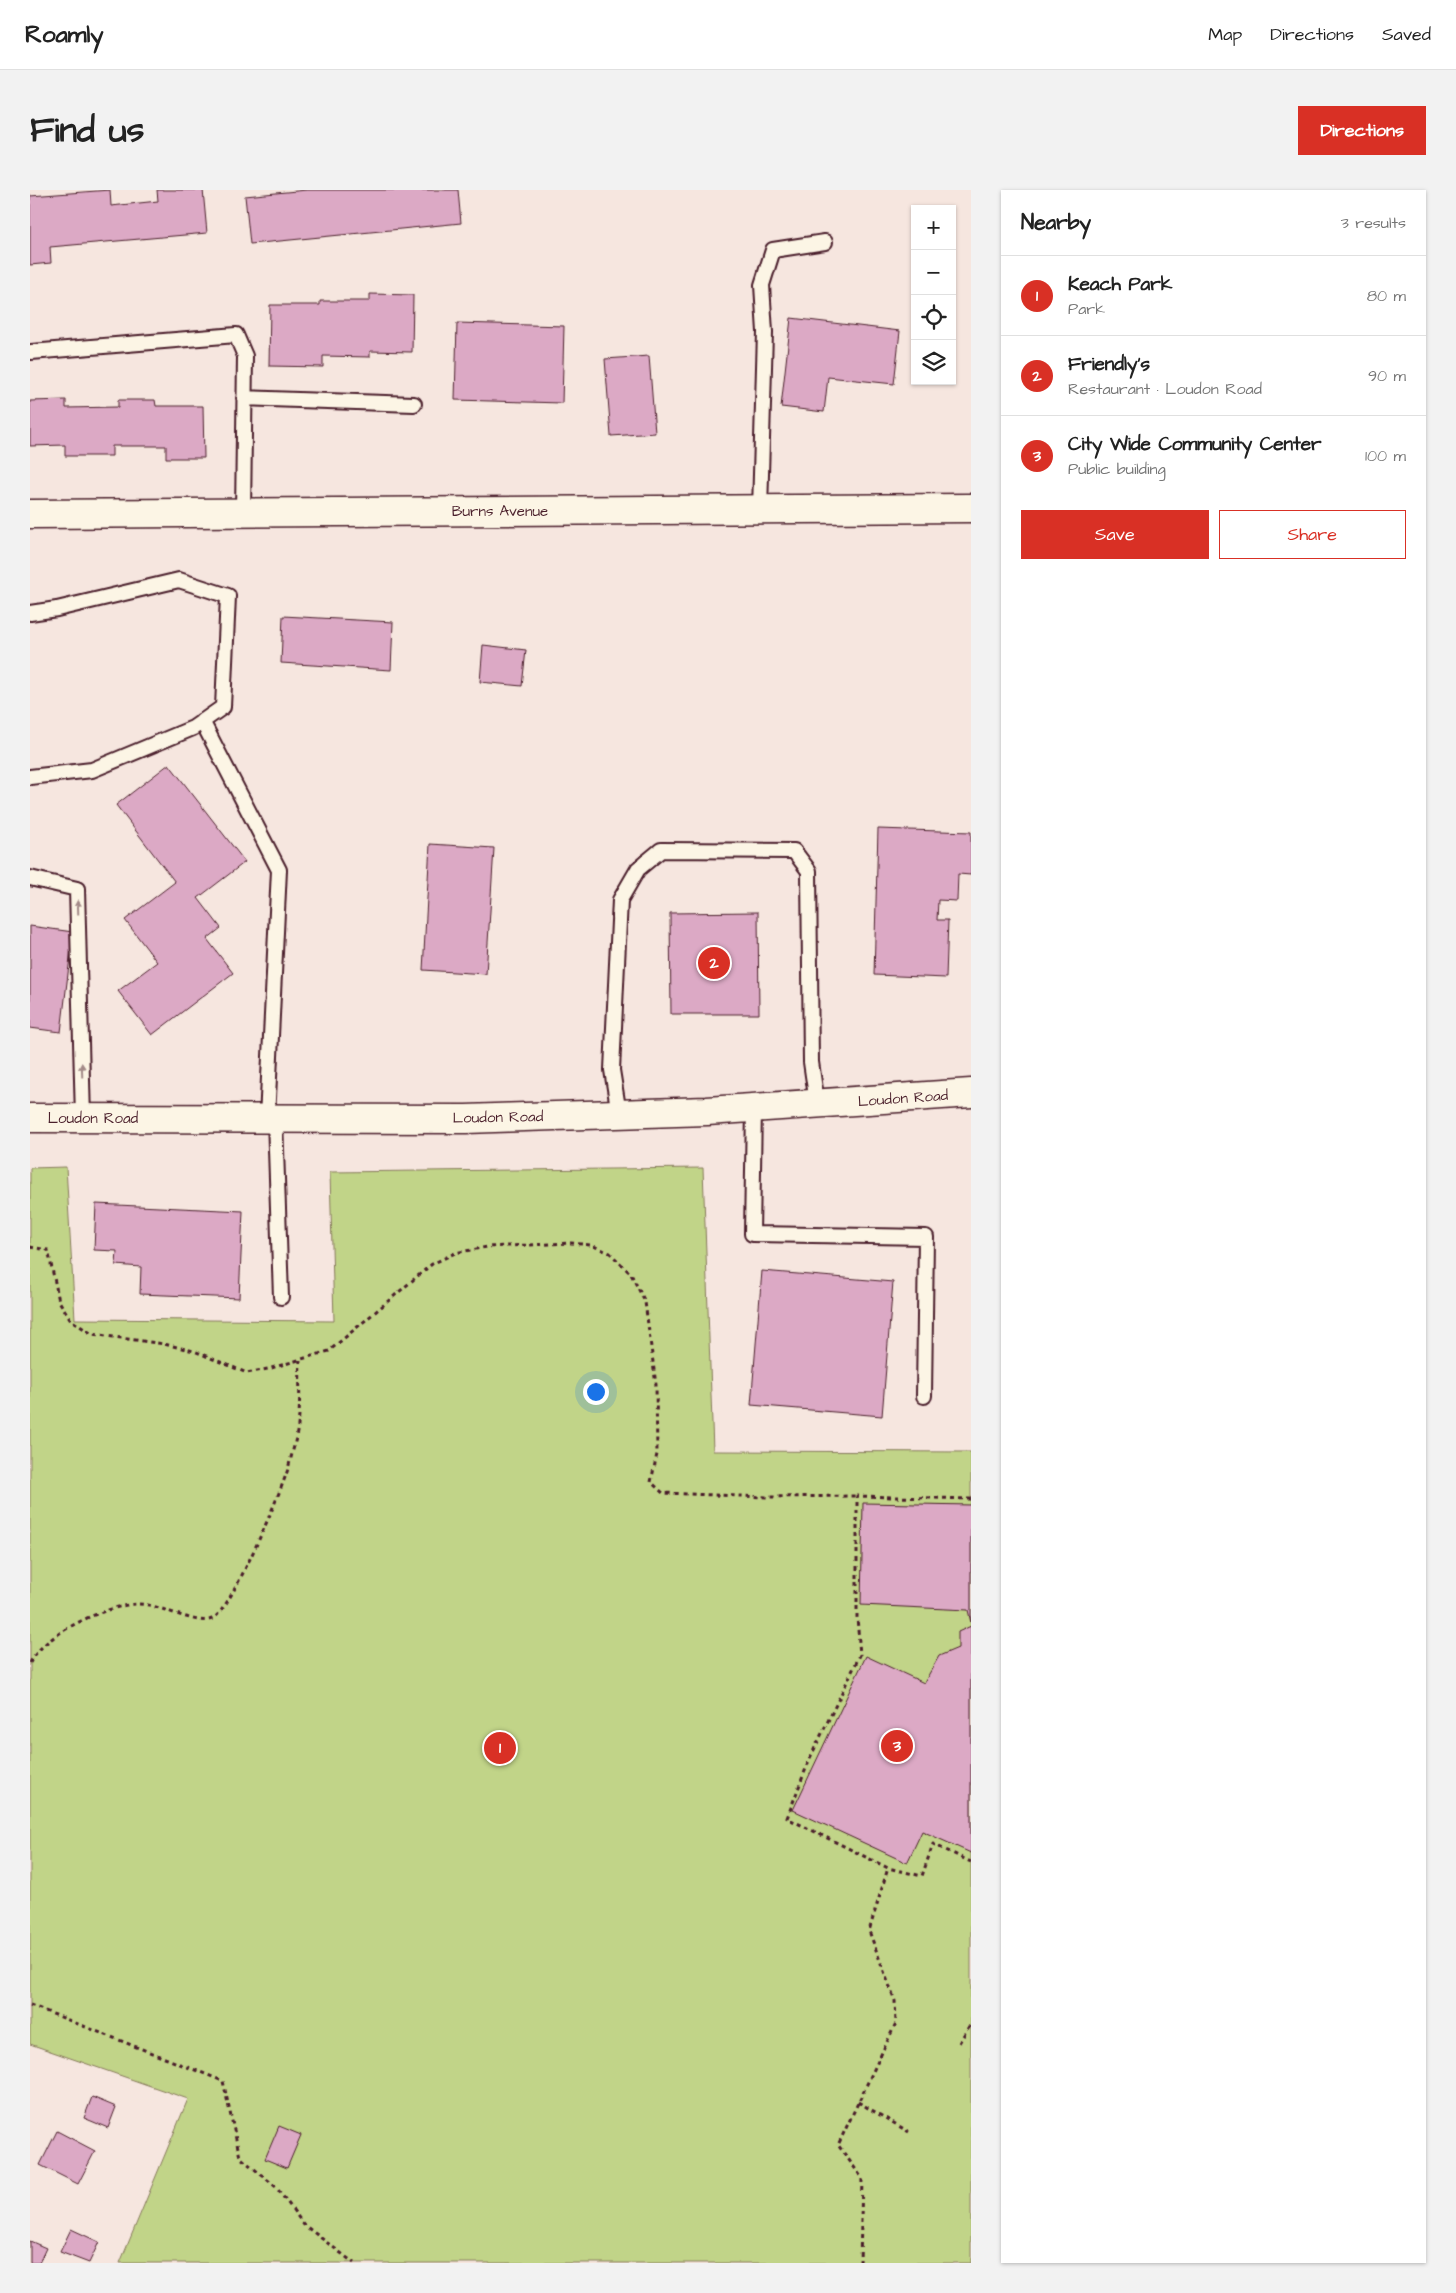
<!DOCTYPE html>
<html lang="en">
<head>
<meta charset="utf-8">
<style>
	:root { --surface:#fff; --page:#f2f2f2; --text:#222; --muted:#767676; --line:#e0e0e0; --accent:#d93025 }
	body { margin:0; font-family:"Architects Daughter",sans-serif; background:var(--page); color:var(--text) }
	.controls { position:absolute; right:15px; top:15px; display:grid; overflow:hidden; border-radius:0px; box-shadow:0 1px 4px #0004 }
	.controls button { width:45px; height:45px; display:grid; place-items:center; padding:0; border:0; border-bottom:1px solid var(--line); background:var(--surface); color:var(--text); font:25px sans-serif }
	.you { position:absolute; left:565px; top:1201px; width:18px; height:18px; margin:-12px; border:4px solid #fff; border-radius:50%; background:#1a73e8; box-shadow:0 0 0 8px #1a73e833 }
	.badge { display:grid; place-items:center; width:32px; height:32px; border-radius:50%; background:var(--accent); color:#fff; font-size:16px; font-weight:700 }
	.pin { position:absolute; translate:-50% -50%; border:2px solid #fff; box-shadow:0 1px 5px #0006 }
	.list { margin:0; padding:0; list-style:none }
	h2 { display:flex; justify-content:space-between; align-items:center; height:65px; margin:0; padding:0 20px; font-size:21px }
	h2 small { font-size:16px; font-weight:400; color:var(--muted) }
	.list li { display:grid; grid-template-columns:32px 1fr auto; gap:15px; align-items:center; box-sizing:border-box; height:80px; padding:0 20px; border-top:1px solid var(--line) }
	.list b { display:block; font-size:19px; white-space:nowrap }
	.list p { margin:0; font-size:16px; white-space:nowrap; color:var(--muted) }
	.list em { font-size:16px; font-style:normal; color:var(--muted) }
	.actions { display:flex; gap:10px; padding:15px 20px }
	.actions a { flex:1; padding:11px 0; border:1px solid var(--accent); border-radius:0px; text-align:center; font-size:18px; color:var(--accent) }
	.actions .main { background:var(--accent); color:#fff }
	.icon { flex:none; width:28px; height:28px; fill:none; stroke:currentColor; stroke-width:2; stroke-linecap:round; stroke-linejoin:round }
	.map { position:relative; flex:none; width:941px; height:2073px; overflow:hidden; border-radius:0px }
	header { display:flex; align-items:center; gap:30px; box-sizing:border-box; height:70px; padding:0 25px; background:var(--surface); border-bottom:1px solid var(--line) }
	header strong { font-size:24px }
	nav { display:flex; gap:28px; margin-inline-start:auto; font-size:18px }
	.intro { display:flex; align-items:center; justify-content:space-between; box-sizing:border-box; height:120px; padding:0 30px }
	h1 { margin:0; font-size:35px }
	.button { padding:12px 22px; border-radius:0px; background:var(--accent); color:#fff; font-size:18px; font-weight:700 }
	main { display:flex; gap:30px; padding:0 30px }
	aside { flex:1; background:var(--surface); border-radius:0px; box-shadow:0 1px 4px #0004 }
	.map>svg:first-child { display:block }
</style>
</head>
<body>
<header>
<strong>Roamly</strong>
<nav><a>Map</a><a>Directions</a><a>Saved</a></nav>
</header>
<div class="intro"><h1>Find us</h1><a class="button">Directions</a></div>
<main>
<div class="map">
<svg width="941" height="2073" viewBox="0 0 941 2073">
	<rect width="100%" height="100%" fill="#f6e6df"/>
	<filter id="ink" filterUnits="userSpaceOnUse"><feTurbulence type="fractalNoise" baseFrequency=".02" numOctaves="2"/><feDisplacementMap in="SourceGraphic" scale="10" xChannelSelector="R" yChannelSelector="G"/><feConvolveMatrix kernelMatrix="1 2 1 2 8 2 1 2 1" color-interpolation-filters="sRGB"/></filter>
	<g filter="url(#ink)">
		<path fill="#c1d488" stroke="#867a5a" d="M36,977l9,152 259,2 -4,-149 373,-4 10,283 258,1v811h-851l68,-164 -158,-55v-876z"/>
		<path fill="#dca9c5" stroke="#4a1f2b" d="M80,0l1,16 47,-5 -1,-11h46l4,43 -157,14 1,16 -21,2v-69z
			M277,0h151l3,33 -211,21 -5,-48z
			M340,104l43,1 -1,57 -42,-1v6l-47,-1v11l-54,-1 1,-61h50v-4h50z
			M761,128l109,13 -6,53 -66,-7 -4,35 -43,-5z
			M427,133l107,3 -2,77 -107,-3z
			M619,166l6,77 -44,3 -6,-77z
			M36,210v8l52,-1v-7h37l1,6h47l1,52h-38v-12h-54v10h-47v-11l-35,1v-45z
			M253,426l110,6 -2,48 -110,-7z
			M453,455l43,5 -4,36 -42,-4z
			M139,574l76,98 -47,36 23,30 -14,11 26,34 -81,62 -34,-44 39,-29 -32,-42 50,-38 -59,-77z
			M848,639l93,3v43l-13,-1 -1,27 -19,-1 -1,20h11l-2,58 -72,-3z
			M400,654l64,4 -8,126 -63,-4z
			M728,722l1,102h-88l-1,-101z
			M0,736l43,6 -12,100 -31,-4z
			M66,1014l147,7 -4,87 -99,-4 1,-27 -25,-2 1,-14 -23,-1z
			M732,1081l131,11 -11,134 -131,-11z
			M833,1313l108,2v118l-3,-13 -107,-5z
			M941,1436v227l-49,-22 -15,32 -114,-53 73,-154 58,27 15,-27 19,-8v-16z
			M62,1907l24,10 -8,21 -24,-10z
			M249,1936l22,9 -14,33 -22,-9z
			M27,1941l38,20 -17,33 -38,-19z
			M41,2039l28,13 -10,21 -29,-11z
			M0,2051l16,7 -7,15h-9z"/>
		<g fill="none" stroke-linecap="round" stroke-linejoin="round">
			<defs>
				<path id="lane" d="M1,162l205,-17 9,21 -2,157
					M214,208l170,6
					M730,320l5,-178 -3,-47 11,-35 52,-8
					M0,423l27,-4 122,-29 49,16 -5,111 -30,21 -101,42 -62,7
					M172,531l77,149 -12,249
					M0,688l47,11 6,229
					M724,917l-2,127 174,3 -2,159
					M589,924l-7,-44 8,-170 18,-31 23,-19 133,1 15,20 2,191 6,41
					M245,929l6,178"/>
				<path id="street" d="M0,324l941,-6"/>
				<path id="primary" d="M0,928l436,1 241,-8 264,-18"/>
			</defs>
			<use href="#lane" stroke="#4a1f2b" stroke-width="18"/>
			<use href="#street" stroke="#4a1f2b" stroke-width="31"/>
			<use href="#primary" stroke="#4a1f2b" stroke-width="31"/>
			<path stroke="#4a1f2b" stroke-width="3" stroke-dasharray="4 4" stroke-linecap="butt" d="M0,1057l18,3 11,51 12,19 21,14 72,10 30,7 53,22 21,-4 61,-18 103,-87 23,-11 32,-6 84,-4 20,2 19,8 21,21 14,28 11,83 1,69 -6,28 12,11 103,4 91,-1
				M941,1309l-114,-3v121l3,38 -50,103 -23,60 101,50 34,8 11,-32 38,18
				M0,1473c13,-29 78,-59 109,-59 21,0 56,22 73,15 18,-6 69,-128 76,-150 3,-12 7,-25 9,-37 4,-23 2,-48 3,-72
				M0,1815l193,76 17,76 36,30 28,38 50,38
				M929,1853l12,-20
				M828,1912l51,30
				M830,2073l2,-85 -24,-33 58,-122 -1,-22 -26,-70 19,-63"/>
			<use href="#lane" stroke="#fcf5e5" stroke-width="14"/>
			<use href="#street" stroke="#fcf5e5" stroke-width="28"/>
			<use href="#primary" stroke="#fcf5e5" stroke-width="28"/>
		</g>
		<defs><path id="oneway-solid" d="M-6-.8H1V-3.2L6.5 0L1 3.2V.8H-6Z" transform="scale(1.25)"/></defs>
		<g fill="#a38a88">
			<use href="#oneway-solid" transform="translate(48 717) rotate(-92)"/>
			<use href="#oneway-solid" transform="translate(52 880) rotate(-92)"/>
		</g>
	</g>
	<g text-anchor="middle" stroke-width="4" stroke-linejoin="round" paint-order="stroke">
		<g font-size="15" fill="#4a1f2b" stroke="#fcf5e5">
			<text x="470" y="326">Burns Avenue</text>
			<text transform="translate(873 908) rotate(-4)" y="5">Loudon Road</text>
			<text transform="translate(468 927) rotate(-1)" y="5">Loudon Road</text>
			<text x="63" y="933">Loudon Road</text>
		</g>
	</g>
</svg>
<div class="controls">
<button>+</button>
<button>−</button>
<button><svg class="icon" aria-label="locate" viewBox="0 0 24 24"><circle cx="12" cy="12" r="6"/><path d="M12 2v4M12 18v4M2 12h4M18 12h4"/></svg></button>
<button><svg class="icon" aria-label="layers" viewBox="0 0 24 24"><path d="M12 4l9 5-9 5-9-5zM3 14l9 5 9-5"/></svg></button>
</div>
<div class="you"></div>
<div class="pin badge" style="left:470px;top:1558px">1</div>
<div class="pin badge" style="left:684px;top:773px">2</div>
<div class="pin badge" style="left:867px;top:1556px">3</div>
</div>
<aside>
<h2>Nearby<small>3 results</small></h2>
<ul class="list">
<li><span class="badge">1</span><div><b>Keach Park</b><p>Park</p></div><em>80 m</em></li>
<li><span class="badge">2</span><div><b>Friendly's</b><p>Restaurant · Loudon Road</p></div><em>90 m</em></li>
<li><span class="badge">3</span><div><b>City Wide Community Center</b><p>Public building</p></div><em>100 m</em></li>
</ul>
<div class="actions"><a class="main">Save</a><a>Share</a></div>
</aside>
</main>
</body>
</html>
